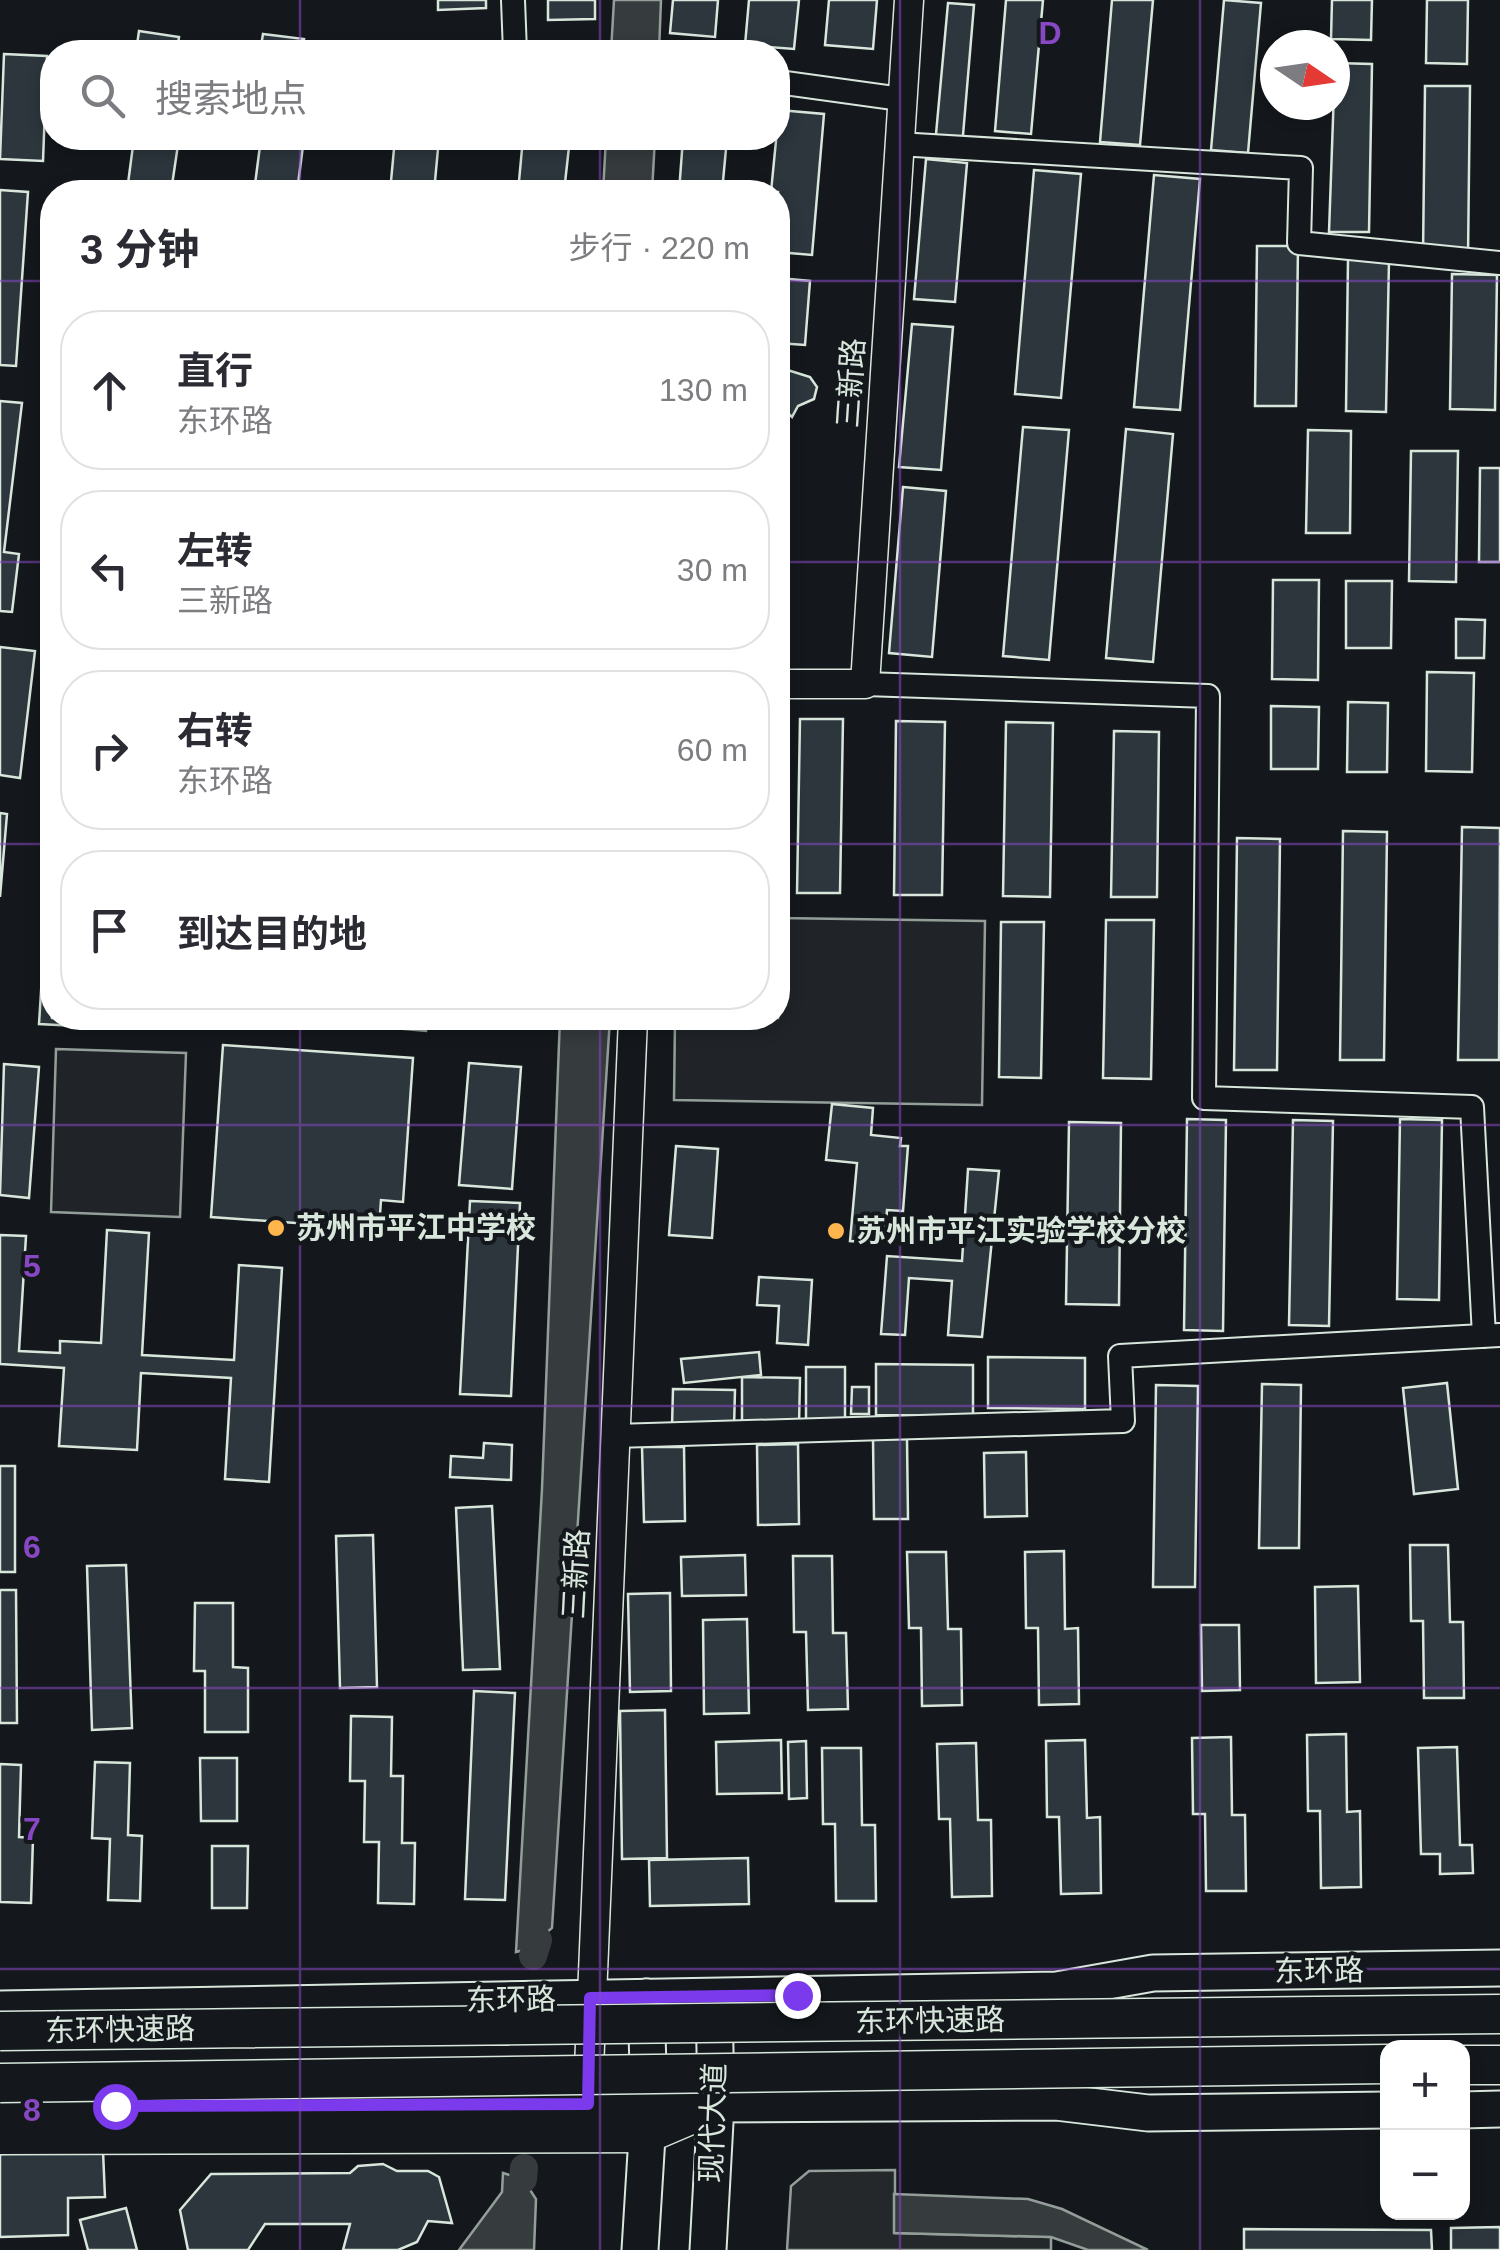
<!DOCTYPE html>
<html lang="zh">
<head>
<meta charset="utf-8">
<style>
	:root { --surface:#fff; --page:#f2f2f3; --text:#2b2b33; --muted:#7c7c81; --line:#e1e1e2 }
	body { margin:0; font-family:Arial,"Noto Sans SC",sans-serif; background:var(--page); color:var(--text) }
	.controls { position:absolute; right:30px; bottom:30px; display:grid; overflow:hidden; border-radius:20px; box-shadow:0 5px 15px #0003 }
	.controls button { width:90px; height:90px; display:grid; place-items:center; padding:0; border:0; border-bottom:2px solid var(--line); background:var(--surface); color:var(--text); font:50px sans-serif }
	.compass { position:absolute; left:1260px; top:30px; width:90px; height:90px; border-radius:50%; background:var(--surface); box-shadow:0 5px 15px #0003; rotate:103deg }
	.stop { position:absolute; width:30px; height:30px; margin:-22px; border:8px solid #7c3aed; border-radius:50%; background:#fff }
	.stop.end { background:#7c3aed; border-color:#fff; box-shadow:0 2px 10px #0008 }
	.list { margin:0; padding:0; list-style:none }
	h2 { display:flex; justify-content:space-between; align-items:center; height:130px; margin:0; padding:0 40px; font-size:42px }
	h2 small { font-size:32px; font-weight:400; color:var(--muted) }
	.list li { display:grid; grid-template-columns:65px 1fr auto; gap:30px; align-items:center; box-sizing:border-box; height:160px; margin:0 20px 20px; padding:0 20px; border:2px solid var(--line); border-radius:40px }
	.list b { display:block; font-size:38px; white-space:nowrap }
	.list p { margin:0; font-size:32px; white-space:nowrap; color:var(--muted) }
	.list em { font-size:32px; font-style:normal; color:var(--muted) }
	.icon { flex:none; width:55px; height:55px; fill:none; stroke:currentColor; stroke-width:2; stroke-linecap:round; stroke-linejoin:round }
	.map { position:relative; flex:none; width:1500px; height:2250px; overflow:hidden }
	.search { position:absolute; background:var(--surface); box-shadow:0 5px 15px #0003; left:40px; top:40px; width:750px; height:110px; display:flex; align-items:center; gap:25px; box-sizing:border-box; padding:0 35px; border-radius:40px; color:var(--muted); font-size:38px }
	.panel { position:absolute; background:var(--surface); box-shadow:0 5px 15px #0003; left:40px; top:180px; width:750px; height:850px; border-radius:40px }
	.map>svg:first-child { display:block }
</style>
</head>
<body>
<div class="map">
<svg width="1500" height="2250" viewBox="0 0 1500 2250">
	<rect width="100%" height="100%" fill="#14181c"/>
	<path fill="#202428" stroke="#939e99" stroke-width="2.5" d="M778,918l207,3 -3,184 -308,-5 1,-82h103z
		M280,1018h148l-2,13z
		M56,1049l130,4 -6,164 -129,-5z"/>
	<path fill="#24282b" stroke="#939e99" stroke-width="2.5" d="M895,2170v63l156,4v13h-264l4,-64 18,-15z"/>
	<path fill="#363b3e" stroke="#939e99" stroke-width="2.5" d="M614,0h47l-2,52h-48z
		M606,138h49l-3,54h-49z
		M560,1018h50l-58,910 -25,21 -11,3 26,-463z
		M503,2173l20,6 13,20 -2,51h-75l43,-58z
		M894,2194l134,5 34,10 86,41h-60l-37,-13 -157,-4z"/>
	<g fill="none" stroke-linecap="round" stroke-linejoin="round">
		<path stroke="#363b3e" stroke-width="28" d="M533,1956l5,-16
			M523,2179l1,-11"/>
	</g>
	<path fill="#2c363c" stroke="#d8e6dc" stroke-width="2.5" d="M438,0h48v8l-48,2z
		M548,0h47v19l-47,1z
		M673,0h45l-3,37 -45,-4z
		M749,0h50l-5,49 -49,-4z
		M829,0h48l-4,49 -48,-4z
		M1006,0h37l-12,134 -36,-3z
		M1112,0h41l-13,145 -40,-3z
		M1224,0l37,3 -13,150 -37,-3z
		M1332,0h40l-1,40 -40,-1z
		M1427,0h41l-1,64 -41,-1z
		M948,3l26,2 -12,142 -27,-2z
		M139,31l40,6 -2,15h-41z
		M263,34l41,5 -2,13h-42z
		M4,54l43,2 -4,105 -43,-2z
		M1335,63l37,1 -3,168h-40z
		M1425,86h45l-2,170 -45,-1z
		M779,110l45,4 -12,141 -34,-3v-60h-7z
		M134,138h45l-8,54 -44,-1z
		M261,138h43l-7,54h-43z
		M395,138h44l-5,54h-44z
		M523,138h47l-6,54h-46z
		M683,138h44l-5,54h-43z
		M926,159l41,4 -12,139 -41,-3z
		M1034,170l47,4 -20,224 -46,-4z
		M1154,175l46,4 -20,231 -46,-3z
		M0,190l28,2 -12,174 -16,-1z
		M1257,246h41l-2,160h-41z
		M1348,259l41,1 -3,152 -40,-1z
		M1452,274l45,1 -2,135 -45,-1z
		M778,278l32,3 -5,64 -27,-2z
		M912,324l41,3 -12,143 -42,-3z
		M778,367l32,10 7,10 -3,12 -16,7 -6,11 -14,-13z
		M0,401l22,2 -18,149 15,2 -7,58 -12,-1z
		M1023,427l46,3 -20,230 -46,-4z
		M1126,429l47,5 -20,228 -47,-4z
		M1308,430l43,1 -1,102h-44z
		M1411,451h47l-2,131 -47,-1z
		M1480,468h20v94h-21z
		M903,487l43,4 -14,166 -43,-4z
		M1273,580h46l-1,100 -46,-1z
		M1346,581h46l-1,67h-45z
		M1456,619l29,1 -1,38h-28z
		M0,647l35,4 -15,127 -20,-3z
		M1427,672l47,1 -2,99 -46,-1z
		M1348,702l40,1 -1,69h-40z
		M1271,706l48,1 -1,62h-47z
		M800,719h43l-3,174h-43z
		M896,721l49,1 -3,173h-48z
		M1006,722l47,1 -3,174 -47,-1z
		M1114,731l45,1 -2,165h-46z
		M0,813l7,1 -7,83z
		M1462,827l38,1 -1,232h-41z
		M1343,831l44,1 -3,228h-44z
		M1237,838l43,1 -3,231h-43z
		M1106,920h48l-3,159 -48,-1z
		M1001,922h43l-3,156 -42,-1z
		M42,976h10v42h25l-1,8 -37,-2z
		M223,1045l190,13 -10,144 -22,-2 -2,29 -168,-12z
		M469,1063l52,4 -9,122 -53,-4z
		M4,1064l35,3 -10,131 -29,-3z
		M832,1104l41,4 -2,27 30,3 -1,8h8l-5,65 -16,-1 -2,25h-7l-1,8 -27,-2 7,-78 -31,-3z
		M1187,1119l39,1 -3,211 -39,-1z
		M1400,1119l42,1 -3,180 -42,-1z
		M1293,1120l40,1 -4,205 -40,-1z
		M1069,1122l52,1 -2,182 -53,-1z
		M676,1146l42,3 -6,89 -43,-3z
		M968,1169l31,2 -17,166 -34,-2 4,-54 -43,-3 -4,57 -24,-1 6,-78 75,5z
		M470,1201l50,2 -9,193 -51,-2z
		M107,1230l42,3 -7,122 92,5 5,-95 43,3 -13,214 -44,-3 6,-101 -90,-5 -4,77 -78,-4 5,-78 -64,-4v-129l26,1 -7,115 41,2v-12l41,2z
		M759,1277l53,3 -4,65 -31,-2 2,-37 -22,-1z
		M759,1352l2,23 -77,8 -3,-24z
		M988,1357l97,1v51l-97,-1z
		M876,1364l97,1v51l-97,-1z
		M806,1367h39v55h-39z
		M742,1377l58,1 -1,48 -57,-1z
		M1447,1383l11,106 -44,5 -11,-106z
		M1262,1384l39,1 -2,163h-40z
		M1156,1385l42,1 -3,201h-42z
		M852,1387h17v27h-18z
		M673,1389l62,1 -1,38 -62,-1z
		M873,1439h34l1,80h-34z
		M484,1443l28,2 -1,35 -61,-3 1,-21 32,2z
		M798,1444l1,80 -41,1 -1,-80z
		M642,1447h42l1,74 -41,1z
		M1026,1452l1,64 -42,1 -1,-64z
		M0,1466h15v106h-15z
		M492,1506l8,163 -37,1 -7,-162z
		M373,1535l4,152 -37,1 -4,-152z
		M1410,1545h38l2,77h13l1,76h-40l-1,-77h-12z
		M1064,1551l1,78 13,-1 1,76 -40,1 -1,-77h-12l-1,-76z
		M907,1552h39l2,77h13l1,76 -40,1 -1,-78h-12z
		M745,1555l1,40 -64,1 -1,-39z
		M793,1556h39l1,77h13l2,76 -40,1 -2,-78h-12z
		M126,1565l6,163 -40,2 -5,-164z
		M1358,1586l2,96 -44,1 -1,-96z
		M0,1590h16l1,133h-17z
		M670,1593l1,98 -41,1 -2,-98z
		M195,1603h38v64l15,1v64h-43v-61h-11z
		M747,1619l2,94 -45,1 -1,-94z
		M1201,1625h38l1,65 -38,1z
		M474,1691l41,2 -10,207 -40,-1z
		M665,1710l2,148 -45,1 -2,-148z
		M351,1716l41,1 -1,59h12l-1,67h13l-1,61 -36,-1 1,-61h-15l1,-61h-15z
		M1346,1734l1,78 13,-1 1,76 -40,1 -1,-77h-12l-1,-76z
		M1231,1737l1,78h13l1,76h-40l-1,-77h-12l-1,-76z
		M781,1740l1,53 -65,1 -1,-52z
		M1085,1740l2,78 13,-1 1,76 -40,1 -2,-77h-12l-1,-76z
		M806,1741l1,57 -18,1 -1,-57z
		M976,1743l2,77h13l1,76 -40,1 -2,-78h-11l-2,-75z
		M1457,1747l3,98h12l1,28 -33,1v-20h-19l-3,-106z
		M822,1748h39l1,77h13l1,76h-40l-1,-77h-12z
		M200,1758h37v63h-36z
		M95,1762l35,1 -2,72 14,1 -2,65 -32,-1 2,-61 -18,-1z
		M0,1764l21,1 -2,72 14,1 -2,65 -31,-1z
		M212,1846h36l-1,62h-35z
		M748,1858l1,46 -99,2 -1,-46z
		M103,2151l2,46 -37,1v37l-68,2v-83z
		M383,2164l14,7h31l11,6 13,46 -24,-2 -11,21 -19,8h-55l7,-26h-85l-17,26h-60l-8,-40 31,-36 139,-1 8,-7z
		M126,2208l11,42h-49l-8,-30z
		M1500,2227v23h-49v-22z
		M1244,2229l187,1 1,20h-188z"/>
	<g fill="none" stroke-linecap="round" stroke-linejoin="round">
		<defs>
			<path id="minor" d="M513,0l2,52
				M778,82l123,17
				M898,144l403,24 -2,75 201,20
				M865,684l343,12 -4,402 268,9 12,229
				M615,1436l508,-15 -3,-65 380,-21"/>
			<path id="tertiary" d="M778,684h87l44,-684
				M588,2092l45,-1074"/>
			<path id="primary" d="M0,2009l1057,-19 96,-17 347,-5
				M0,2108l1056,-6 92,11 240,-3
				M1462,2110l38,-1
				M640,2250l9,-146 -3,-107
				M708,2250l8,-146 -2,-107"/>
			<path id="trunk" d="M1462,2065h38
				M0,2135l648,-2 68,-29"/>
		</defs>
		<use href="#minor" stroke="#d8e6dc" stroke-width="26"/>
		<use href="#tertiary" stroke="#d8e6dc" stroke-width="31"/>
		<use href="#primary" stroke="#d8e6dc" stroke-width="39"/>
		<use href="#trunk" stroke="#d8e6dc" stroke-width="41"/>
		<use href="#minor" stroke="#14181c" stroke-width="22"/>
		<use href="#tertiary" stroke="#14181c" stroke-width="28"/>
		<use href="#primary" stroke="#14181c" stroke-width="35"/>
		<use href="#trunk" stroke="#14181c" stroke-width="38"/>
		<defs>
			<path id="trunk-bridge" d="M0,2031l1500,-17
				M0,2083l1388,-19"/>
		</defs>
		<use href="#trunk-bridge" stroke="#d8e6dc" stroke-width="41" stroke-linecap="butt"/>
		<use href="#trunk-bridge" stroke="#14181c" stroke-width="38"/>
	</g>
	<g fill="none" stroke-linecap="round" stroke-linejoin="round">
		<path stroke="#7c3aed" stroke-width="12" d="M115,2106l473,-2 2,-106 207,-3"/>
	</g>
	<path fill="none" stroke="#8948c3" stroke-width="2.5" stroke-opacity="0.55" d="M300,0v52M600,0v52M900,0v2250M1200,0v2250M300,138v54M600,138v54M0,281h52M778,281h722M0,562h52M778,562h722M0,844h52M778,844h722M300,1018v1232M600,1018v1232M0,1125h1500M0,1406h1500M0,1688h1500M0,1969h1500"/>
	<g fill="#ffb74d" stroke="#14181c" stroke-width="4">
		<circle cx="276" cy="1228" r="10"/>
		<circle cx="836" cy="1231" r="10"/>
	</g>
	<g text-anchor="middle" stroke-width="8" stroke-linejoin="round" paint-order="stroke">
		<g font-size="30" fill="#d8e6dc" stroke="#14181c">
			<text transform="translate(851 383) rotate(-86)" y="10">三新路</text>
			<text transform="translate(576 1574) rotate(-87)" y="10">三新路</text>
			<text transform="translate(1319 1971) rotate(-1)" y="10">东环路</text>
			<text transform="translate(511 2000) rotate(-1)" y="10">东环路</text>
			<text transform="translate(930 2021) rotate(-1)" y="10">东环快速路</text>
			<text transform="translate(120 2030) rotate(-1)" y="10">东环快速路</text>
			<text transform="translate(713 2123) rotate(-88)" y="10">现代大道</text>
		</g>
		<g font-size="30" font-weight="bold" fill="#d8e6dc" stroke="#14181c" text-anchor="start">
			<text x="296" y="1238">苏州市平江中学校</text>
			<text x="856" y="1241">苏州市平江实验学校分校</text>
		</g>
	</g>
	<g font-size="32" text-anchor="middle" font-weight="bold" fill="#8948c3" stroke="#14181c" stroke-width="8" stroke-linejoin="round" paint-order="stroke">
		<text x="1050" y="44">D</text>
		<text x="32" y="1277">5</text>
		<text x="32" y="1558">6</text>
		<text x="32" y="1840">7</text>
		<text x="32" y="2121">8</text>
	</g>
</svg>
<div class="controls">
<button>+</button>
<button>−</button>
</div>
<svg class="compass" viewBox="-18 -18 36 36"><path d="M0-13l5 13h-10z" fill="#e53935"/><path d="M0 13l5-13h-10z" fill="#7c7c81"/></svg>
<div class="stop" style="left:115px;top:2106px"></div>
<div class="stop end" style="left:797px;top:1995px"></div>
<div class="search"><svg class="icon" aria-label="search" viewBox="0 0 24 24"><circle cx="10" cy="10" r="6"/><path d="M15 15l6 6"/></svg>搜索地点</div>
<section class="panel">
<h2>3 分钟<small>步行 · 220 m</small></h2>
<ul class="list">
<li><svg class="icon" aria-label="ahead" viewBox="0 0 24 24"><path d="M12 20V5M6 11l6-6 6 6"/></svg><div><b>直行</b><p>东环路</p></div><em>130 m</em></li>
<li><svg class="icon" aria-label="left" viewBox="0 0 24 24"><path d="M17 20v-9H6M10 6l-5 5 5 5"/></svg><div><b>左转</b><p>三新路</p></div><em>30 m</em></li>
<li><svg class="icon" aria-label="right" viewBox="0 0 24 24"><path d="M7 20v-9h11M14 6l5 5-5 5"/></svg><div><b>右转</b><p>东环路</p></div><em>60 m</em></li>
<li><svg class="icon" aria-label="arrive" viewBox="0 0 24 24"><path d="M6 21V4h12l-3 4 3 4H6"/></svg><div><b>到达目的地</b></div></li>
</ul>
</section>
</div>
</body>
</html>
